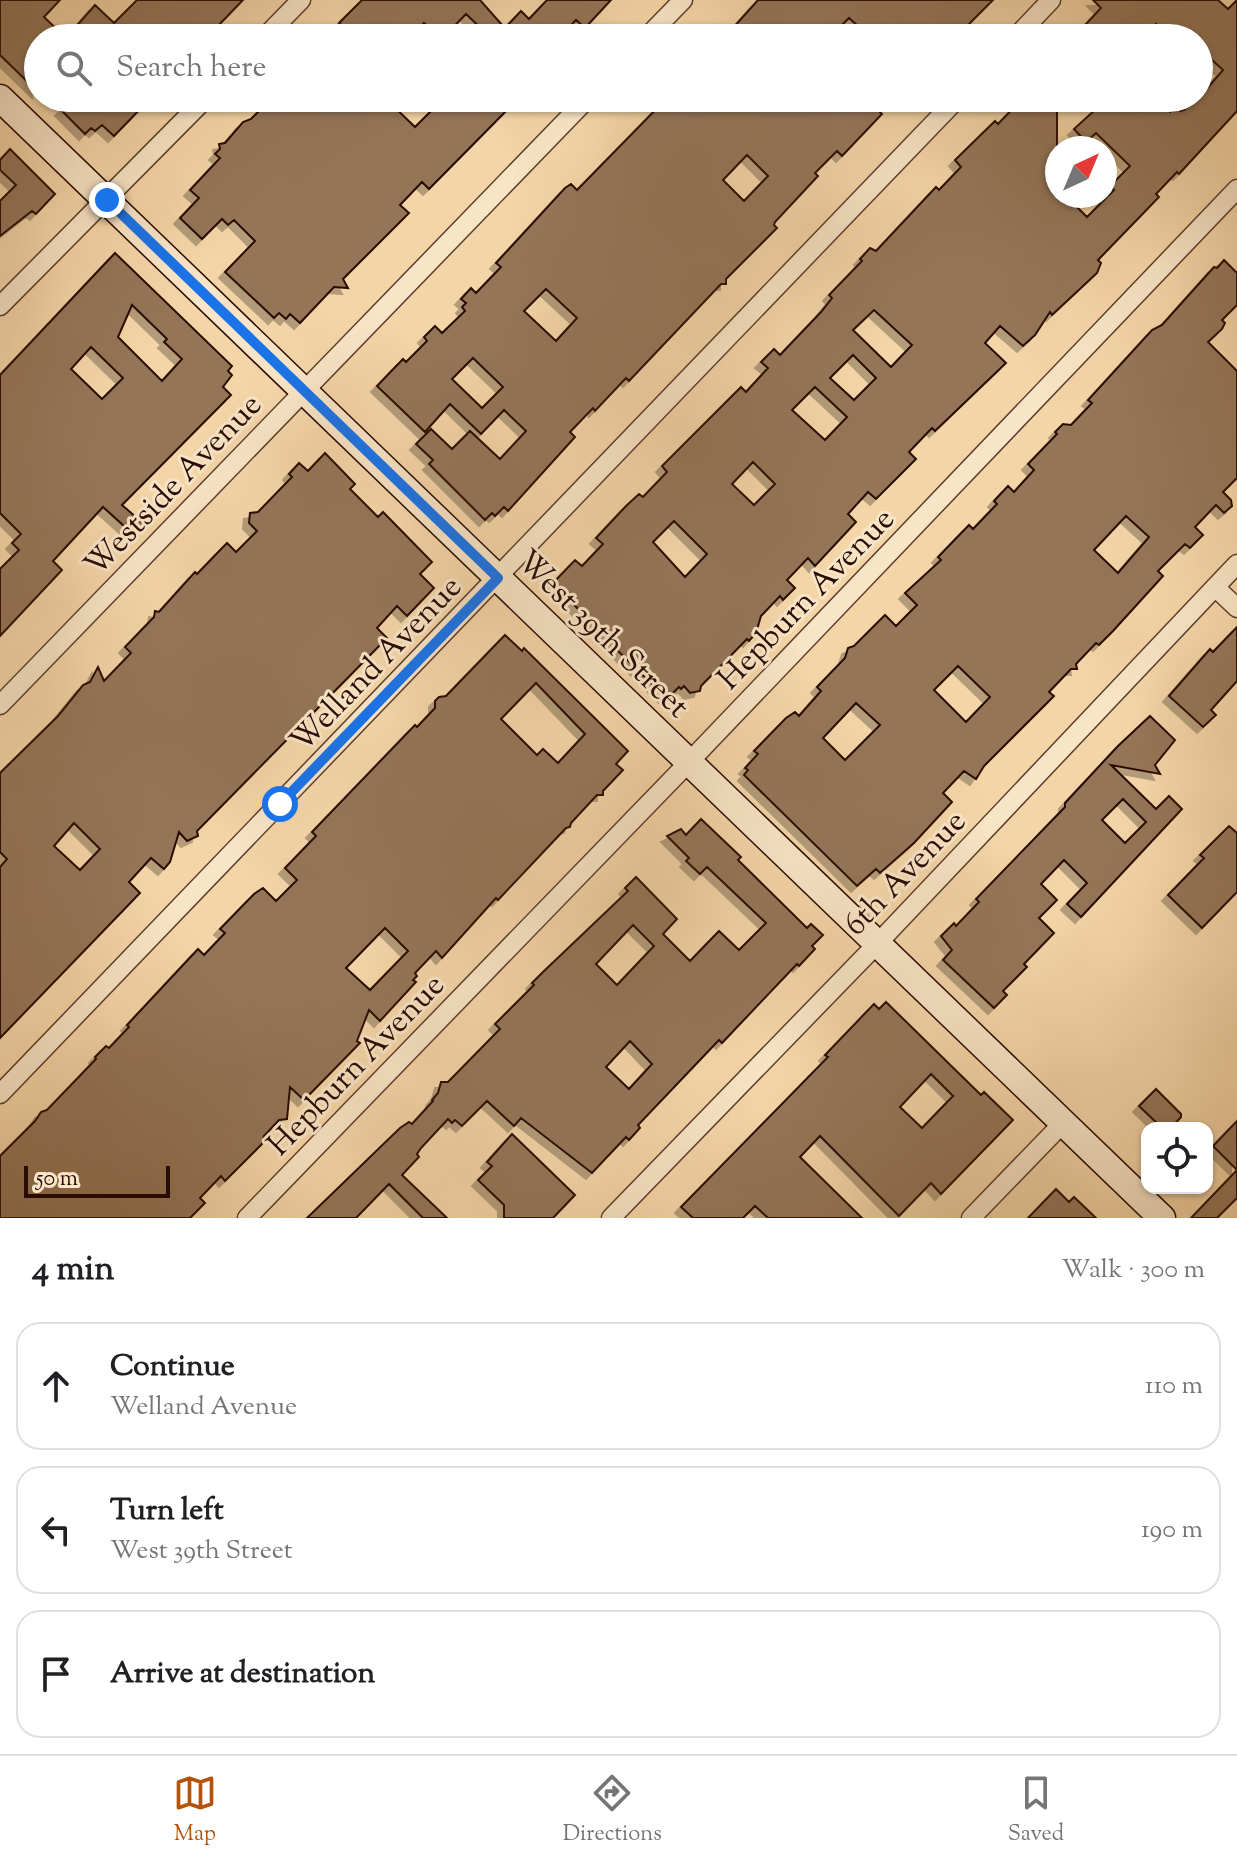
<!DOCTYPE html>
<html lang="en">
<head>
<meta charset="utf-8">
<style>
	:root { --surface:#fff; --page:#f2f2f2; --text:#202124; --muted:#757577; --line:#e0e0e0; --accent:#b45309 }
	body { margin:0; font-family:"Sorts Mill Goudy",serif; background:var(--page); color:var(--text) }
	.controls { position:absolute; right:24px; bottom:24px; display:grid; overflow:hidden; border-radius:16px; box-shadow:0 2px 6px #0004 }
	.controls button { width:72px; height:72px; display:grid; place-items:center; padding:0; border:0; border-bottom:2px solid var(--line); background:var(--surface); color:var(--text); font:40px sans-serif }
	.compass { position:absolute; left:1045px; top:136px; width:72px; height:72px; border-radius:50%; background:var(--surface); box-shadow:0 2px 6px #0004; rotate:44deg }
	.scale { position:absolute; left:24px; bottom:20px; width:146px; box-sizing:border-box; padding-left:8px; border:4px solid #2b0c03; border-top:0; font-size:22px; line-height:28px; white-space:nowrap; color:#2b0c03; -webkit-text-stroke:6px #f8e4c6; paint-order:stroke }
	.stop { position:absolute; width:24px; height:24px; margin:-18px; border:6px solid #1a73e8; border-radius:50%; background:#fff }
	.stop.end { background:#1a73e8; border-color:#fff; box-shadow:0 2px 8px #0008 }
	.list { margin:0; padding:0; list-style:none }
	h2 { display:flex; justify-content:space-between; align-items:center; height:104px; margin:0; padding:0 32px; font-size:34px }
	h2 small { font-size:26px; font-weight:400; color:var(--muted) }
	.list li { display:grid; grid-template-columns:52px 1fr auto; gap:24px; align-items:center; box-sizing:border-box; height:128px; margin:0 16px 16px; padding:0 16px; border:2px solid var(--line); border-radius:24px }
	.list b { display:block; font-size:30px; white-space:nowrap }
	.list p { margin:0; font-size:26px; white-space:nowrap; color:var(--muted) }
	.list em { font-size:26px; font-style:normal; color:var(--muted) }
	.icon { flex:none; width:44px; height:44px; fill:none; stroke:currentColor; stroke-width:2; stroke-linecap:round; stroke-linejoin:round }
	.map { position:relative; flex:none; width:1237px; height:1218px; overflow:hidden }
	.search { position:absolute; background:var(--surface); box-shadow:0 2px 6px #0004; left:24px; right:24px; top:24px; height:88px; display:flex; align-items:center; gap:20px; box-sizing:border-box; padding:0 28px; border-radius:44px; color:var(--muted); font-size:30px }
	.sheet { height:536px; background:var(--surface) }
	nav { display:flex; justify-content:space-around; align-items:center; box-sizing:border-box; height:112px; border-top:2px solid var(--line); background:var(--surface); font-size:22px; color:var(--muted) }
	nav a { display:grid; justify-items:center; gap:4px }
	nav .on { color:var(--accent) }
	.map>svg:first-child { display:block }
</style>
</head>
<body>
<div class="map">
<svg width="1237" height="1218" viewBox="0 0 1237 1218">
	<defs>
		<filter id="shadow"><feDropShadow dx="-6" dy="6" stdDeviation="0" flood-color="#0004"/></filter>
	</defs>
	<rect width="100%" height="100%" fill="#f4d5a7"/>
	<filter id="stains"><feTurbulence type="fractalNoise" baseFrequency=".0025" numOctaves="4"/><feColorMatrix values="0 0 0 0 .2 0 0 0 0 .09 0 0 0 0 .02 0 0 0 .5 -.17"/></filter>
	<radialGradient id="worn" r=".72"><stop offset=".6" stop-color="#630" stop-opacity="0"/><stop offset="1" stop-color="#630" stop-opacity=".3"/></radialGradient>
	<path fill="#947558" stroke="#2b0c03" stroke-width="2" fill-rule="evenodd" filter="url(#shadow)" d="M0,0h60l-16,17 22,21 29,-33 19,18 23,-23h106l-27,28 2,2 -7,8h-173v11l-7,8 7,6v29l-38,-37z
		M362,0h118l23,26 -12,12 -25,-24 -23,24h-3l-16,-15 -14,15h-22l-8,-8 -8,8h-17l-16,-15z
		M547,0h64l-26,28 -9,-8 -17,18h-48l-8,-8 18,-19 8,8z
		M758,0h235l-28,28 -2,-2 -3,4 -3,-3 -11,11h-75l-22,-20 -20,20h-105z
		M1093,0h125l10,9 9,-9v111l-58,63 -2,-2 -21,22 3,3 -61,63 3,3 -4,10 -45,42 -2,-3 -15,23 -12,11 -23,-20 -15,17 21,20 -71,68 -3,-3 -23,24 7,7 -40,40 -8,-7 -20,22 8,8 -41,44 -7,-8 -21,22 8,8 -12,12 -3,-4 -19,20 -5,17 -7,8 -2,-2 -46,47 -1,5 -10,2 -6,-7 -3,3 -2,-2 -12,12 -50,-49 2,-2 -67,-64 23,-24 7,6 21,-22 -7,-6 30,-32 13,-12 4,3 24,-25 -5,-6 79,-79 5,5 22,-24 -7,-6 13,-13 6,6 41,-43 11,-14 -3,-3 33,-34 -2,-2 10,-11 6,3 60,-64 3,3 22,-23 -6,-7 40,-39 3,3 25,-26h34v98h9l21,21 27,-27 -4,-4 20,-20 -34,-33 -10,9 -12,-13 34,-31h21l13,13 13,-13 15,14 6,-5 4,4 4,-1 15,-12 24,-28 -24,-22v-10h-29l-14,-14 -14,14h-69l28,-30zM874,310l38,35 -21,22 -38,-37zM853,355l23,23 -22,22 -24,-22zM815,387l32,30 -22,23 -33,-30zM753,462l22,22 -21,21 -22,-21zM674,521l33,33 -22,23 -32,-35z
		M73,98h78l-37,38 -12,-11 -7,6 -4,-3 -6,6 -24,-24z
		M276,98h109l30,29 29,-29h75l-90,91 -7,-7 -22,23 9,8 -66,66 5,9 -14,-1 -34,36 -10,-9 -4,5 -7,-6 -5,5 -49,-46 30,-31 -21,-21 -6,5 -6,-6 -20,20 -22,-21 19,-20 -9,-8 30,-32 -5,-4 5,-5 -1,-5 6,-1 18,-21 8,-3 11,-11 2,2z
		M667,98h221l-11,11 5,5 -40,42 -5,-5 -22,22 3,3 -43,46 -1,3 3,3 -51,51v5h-5l-92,97 -3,-3 -31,33 -2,-3 -23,24 5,5 -67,74 -4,-4 -9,9 -3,-3 -7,7 -56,-56 4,-4 -17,-16 15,-15 21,20 18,-18 30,28 26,-28 -22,-21 -23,24 -31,-30 -25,28 -48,-46 26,-27 3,3 21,-21 -3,-4 11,-11 7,7 23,-22 -3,-4 4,-4 -5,-4 10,-11 5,5 25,-26 -5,-4 69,-75 6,-4 6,6zM747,155l21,21 -24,25 -21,-21zM546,289l31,29 -21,23 -32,-30zM473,358l30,29 -21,21 -30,-29z
		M10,149l45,45 -19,20 -4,-3 -32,25v-35l16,-16 -16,-15v-10z
		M115,253l117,113 -4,5 4,4 -9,12 8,8 -109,110 23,20 -10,11 -32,-29 -50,54 9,9 -62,66v-67l19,-19 -7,-7 9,-9 -21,-21v-138zM132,305l35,34 -3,3 18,17 -20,22 -44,-44zM91,347l32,31 -21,21 -31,-30z
		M1224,260l13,13v32l-15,15 3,3 -3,6 -14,13 29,29v107l-14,14 8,8 1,6 -8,7 -8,-8 -21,22 8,8 -13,13 -5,-4 -27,27 5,5 -50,55 -14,14 -3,-2 -20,21 1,5h-6l-22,23 5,4 -70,70 -8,13 -12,-8 -21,22 9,9 -38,41 -34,30 -4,-4 -19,17 -113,-111 4,-5 -3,-2 13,-14 -4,-3 32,-33 9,-6 4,4 22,-25 -4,-4 28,-29 3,-10 6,-2 31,-31 11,11 21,-21 -12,-12 36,-33 -3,-3 31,-32 4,4 24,-25 -3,-3 14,-15 6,6 20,-22 -6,-6 29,-30 -2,-2 8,-8 8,1 21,-22 -4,-3 64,-70 10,-5 52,-58 3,1zM1126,516l23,21 -31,36 -24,-23zM958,666l32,31 -24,25 -32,-32zM856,703l24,22 -35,35 -22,-22z
		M325,453l30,31 -5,5 28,28 5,-5 49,50 -12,12 14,14 -27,28 -10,-10 -20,22 10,10 -190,193 1,5 -11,5 -8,-9 -9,30 -6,7 -13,-11 -22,24 11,11 -140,145v-171l7,-8 -7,-7v-79l58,-57 25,-31 7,-3 8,-15 6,14 27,-28 -6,-6 29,-30 1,-6 4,1 36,-40 2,2 30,-31 9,9 21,-21 -8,-8 1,-10 8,-1 34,-35 -3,-3 10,-11 9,8zM74,823l26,26 -20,21 -26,-24z
		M1237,627v54l-26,29 5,5 -13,12 -34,-31 41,-47 3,3z
		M505,635l17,16 2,-3 104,103 -12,13 7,6 -20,21v4h-6l-26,28 -1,4 -4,1 -68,72 -2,-2 -54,60 -6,-7 -21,22 2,3 -4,4 3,2 -36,39 -11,-11 -12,31 3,2 -56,57 -14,-13 -3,32 -8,1 -15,16 -2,8 -37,37 -4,-5 -21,22 5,5 -15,15h-190v-62l35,-35 6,-9 6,-2 49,-51 -1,-2 11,-11 3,2 20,-21 -2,-2 71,-76 6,6 21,-22 -5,-4 34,-35 9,-6 13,13 21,-21 -12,-12 31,-32 -4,-4 103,-107 2,2 18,-19v-7l4,-4 7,-1zM536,683l49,51 -27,29 -15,-14 -6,6 -36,-36zM385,928l23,23 -38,39 -24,-22z
		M1150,716l25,24 -20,25 5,9 -49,-9 45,44 13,-13 13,13 -101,108 -14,-13 20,-21 -23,-23 -23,24 16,16 -18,18 15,15 -30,31 3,3 -24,24 4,4 -13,13 -51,-48 9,-10 -11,-14 13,-13 2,3 23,-24 -3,-3 89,-92v-4l53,-57zM1123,799l23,23 -21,21 -23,-23z
		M701,819l40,38 -3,3 69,68 4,-4 12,11 -11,11 3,3 -16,17 -2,-2 -75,79 -3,-3 -81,85 2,3 -11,12 -3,-3 -34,36 -71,-55 -7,8 -27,-25 -25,25 -7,-6 -3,3 -4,-4 -27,29 -4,6 2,3 -17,18 45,43h-24l-34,-34 -33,34h-49l93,-90 9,-6 3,2 21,-23 -1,-1 6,-7 3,-11h7l52,-53 -5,-5 39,-39 -2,-2 11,-11 85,-81 -3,-3 11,-11 41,42 -14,15 27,27 29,-30 20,19 27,-27 -59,-56 -7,7 -14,-13 3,-3 -22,-22 14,-7 5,6zM633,925l21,21 -37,39 -21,-21zM630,1041l22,23 -23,25 -23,-22z
		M1229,826l8,7v59l-35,36 -34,-33 36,-37 -4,-3z
		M886,1002l95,93 3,-3 29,28 -72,74 -10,-11 -32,33 -79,-80 -20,21 62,61h-94l-13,-12 -12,12h-50l-12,-11 147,-150 -3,-2 49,-51 5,5zM931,1074l22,22 -31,32 -22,-21z
		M1156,1089l25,25v3l-10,11h-9l-23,-22z
		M1237,1121v49l-24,-24z
		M512,1134l63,61 -22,23h-49v-13l-26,-25 14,-14 -5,-4z
		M1237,1170v28l-20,20h-26z
		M1056,1189l13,13 5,-5 22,21h-68z"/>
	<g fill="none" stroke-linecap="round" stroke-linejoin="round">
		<defs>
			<path id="street" d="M264,38l37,-38
				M646,38l37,-38
				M1015,38l36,-38
				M0,306l206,-208
				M1215,587l22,21
				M0,705l588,-607
				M0,1094l958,-996
				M247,1218l442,-456 548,-573
				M611,1218l266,-274 360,-380
				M971,1218l92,-95"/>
			<path id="secondary" d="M0,98l1162,1120"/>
		</defs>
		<use href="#street" stroke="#5d3e2c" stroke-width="21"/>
		<use href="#secondary" stroke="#2b0c03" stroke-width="29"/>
		<use href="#street" stroke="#f8e4c6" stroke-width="18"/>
		<use href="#secondary" stroke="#f8e4c6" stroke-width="26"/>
	</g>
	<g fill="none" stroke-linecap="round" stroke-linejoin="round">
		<path stroke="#1a73e8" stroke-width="10" d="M107,200l391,378 -218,226"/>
	</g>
	<g text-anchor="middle" stroke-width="6" stroke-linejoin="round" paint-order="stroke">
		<g font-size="32" fill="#2b0c03" stroke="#f8e4c6">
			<text transform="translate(172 484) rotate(-46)" y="11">Westside Avenue</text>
			<text transform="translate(805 598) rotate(-46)" y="11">Hepburn Avenue</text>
			<text transform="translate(604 633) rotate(44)" y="11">West 39th Street</text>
			<text transform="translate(375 663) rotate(-46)" y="11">Welland Avenue</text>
			<text transform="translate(904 872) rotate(-46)" y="11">6th Avenue</text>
			<text transform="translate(355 1064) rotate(-46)" y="11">Hepburn Avenue</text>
		</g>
	</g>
	<rect width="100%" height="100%" filter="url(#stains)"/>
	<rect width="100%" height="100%" fill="url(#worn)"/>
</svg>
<div class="controls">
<button><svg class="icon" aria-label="locate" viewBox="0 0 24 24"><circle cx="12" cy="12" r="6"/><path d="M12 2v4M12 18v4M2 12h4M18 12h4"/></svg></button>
</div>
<svg class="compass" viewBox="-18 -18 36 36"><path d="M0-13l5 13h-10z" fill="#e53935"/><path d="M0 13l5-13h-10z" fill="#757577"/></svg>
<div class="scale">50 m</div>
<div class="stop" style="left:280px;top:804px"></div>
<div class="stop end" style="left:107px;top:200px"></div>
<div class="search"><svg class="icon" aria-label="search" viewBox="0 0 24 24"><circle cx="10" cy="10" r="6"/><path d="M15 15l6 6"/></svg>Search here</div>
</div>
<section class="sheet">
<h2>4 min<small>Walk · 300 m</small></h2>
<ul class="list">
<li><svg class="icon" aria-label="ahead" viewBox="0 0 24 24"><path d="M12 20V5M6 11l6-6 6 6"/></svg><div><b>Continue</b><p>Welland Avenue</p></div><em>110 m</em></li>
<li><svg class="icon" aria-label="left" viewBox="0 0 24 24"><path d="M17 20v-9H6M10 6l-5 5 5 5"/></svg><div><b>Turn left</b><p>West 39th Street</p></div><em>190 m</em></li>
<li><svg class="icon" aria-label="arrive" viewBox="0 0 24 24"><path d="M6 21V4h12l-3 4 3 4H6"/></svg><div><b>Arrive at destination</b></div></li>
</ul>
</section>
<nav>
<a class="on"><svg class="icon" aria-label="map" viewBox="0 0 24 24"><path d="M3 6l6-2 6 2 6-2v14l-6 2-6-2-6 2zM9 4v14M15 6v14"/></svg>Map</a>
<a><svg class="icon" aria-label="directions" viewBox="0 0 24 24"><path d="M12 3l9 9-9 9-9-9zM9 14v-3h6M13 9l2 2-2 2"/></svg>Directions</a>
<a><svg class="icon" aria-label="saved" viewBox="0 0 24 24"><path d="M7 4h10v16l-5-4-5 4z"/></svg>Saved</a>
</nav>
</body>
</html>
